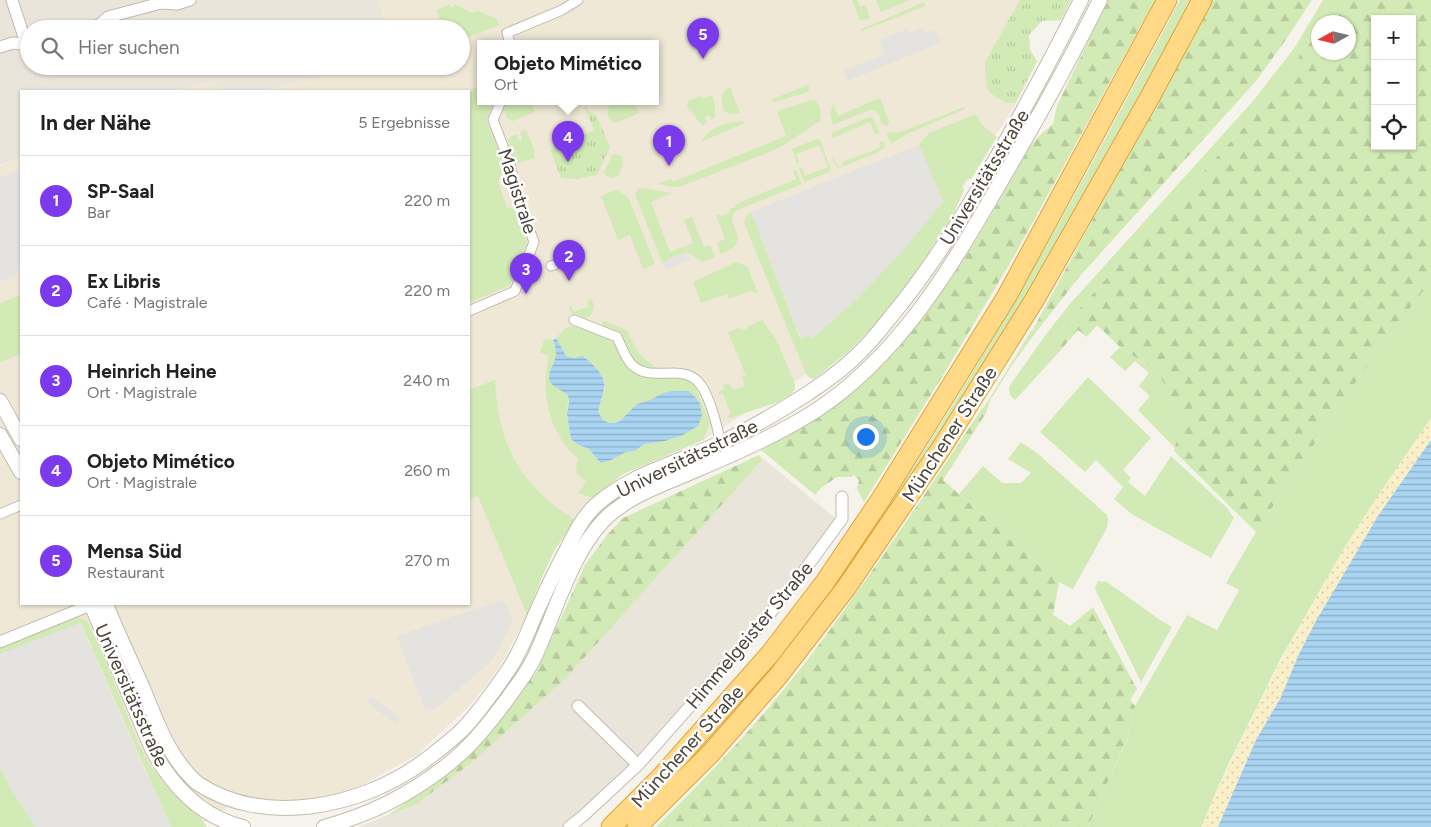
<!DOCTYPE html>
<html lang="de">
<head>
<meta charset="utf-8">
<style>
	:root { --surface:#fff; --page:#f2f2f2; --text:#222; --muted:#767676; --line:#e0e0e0; --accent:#7c3aed }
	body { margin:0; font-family:Figtree,sans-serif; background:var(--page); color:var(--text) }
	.controls { position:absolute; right:15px; top:15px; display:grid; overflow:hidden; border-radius:0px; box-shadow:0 1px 4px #0004 }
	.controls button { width:45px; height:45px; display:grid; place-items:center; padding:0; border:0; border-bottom:1px solid var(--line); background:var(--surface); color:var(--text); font:25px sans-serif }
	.compass { position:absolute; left:1311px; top:15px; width:45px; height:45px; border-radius:50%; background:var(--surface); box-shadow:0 1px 4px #0004; rotate:262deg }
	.you { position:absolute; left:865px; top:436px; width:18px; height:18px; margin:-12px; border:4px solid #fff; border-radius:50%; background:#1a73e8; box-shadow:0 0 0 8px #1a73e833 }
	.badge { display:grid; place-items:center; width:32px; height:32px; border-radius:50%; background:var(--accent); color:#fff; font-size:16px; font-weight:700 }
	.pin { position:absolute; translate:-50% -41px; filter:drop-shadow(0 1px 2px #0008) }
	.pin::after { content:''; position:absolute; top:26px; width:18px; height:15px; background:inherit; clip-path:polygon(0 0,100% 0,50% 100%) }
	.popup { position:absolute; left:477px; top:40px; width:182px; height:65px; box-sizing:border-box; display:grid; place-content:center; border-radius:0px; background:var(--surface); filter:drop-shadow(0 1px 4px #0005); font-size:16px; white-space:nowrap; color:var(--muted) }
	.popup b { font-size:19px; color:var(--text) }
	.popup::after { content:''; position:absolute; left:50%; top:100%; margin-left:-10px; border:10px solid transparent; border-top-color:var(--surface) }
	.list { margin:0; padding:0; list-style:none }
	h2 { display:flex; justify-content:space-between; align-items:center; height:65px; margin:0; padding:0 20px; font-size:21px }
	h2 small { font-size:16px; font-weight:400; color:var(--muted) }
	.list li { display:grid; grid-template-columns:32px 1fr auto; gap:15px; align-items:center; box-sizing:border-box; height:90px; padding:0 20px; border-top:1px solid var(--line) }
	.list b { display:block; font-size:19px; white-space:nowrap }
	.list p { margin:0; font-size:16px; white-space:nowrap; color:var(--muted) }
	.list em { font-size:16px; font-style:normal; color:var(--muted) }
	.icon { flex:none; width:28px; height:28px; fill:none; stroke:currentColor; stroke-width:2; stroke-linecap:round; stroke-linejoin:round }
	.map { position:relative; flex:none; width:1431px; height:827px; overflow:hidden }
	.search { position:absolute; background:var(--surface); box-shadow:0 1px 4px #0004; left:20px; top:20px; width:450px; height:55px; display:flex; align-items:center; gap:12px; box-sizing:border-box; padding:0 18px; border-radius:28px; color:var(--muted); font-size:19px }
	.panel { position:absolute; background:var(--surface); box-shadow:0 1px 4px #0004; left:20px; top:90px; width:450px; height:515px; border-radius:0px }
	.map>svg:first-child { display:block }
</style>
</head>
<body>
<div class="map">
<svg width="1431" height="827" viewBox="0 0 1431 827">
	<defs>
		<pattern id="forest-firs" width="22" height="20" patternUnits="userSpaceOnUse" patternTransform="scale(1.25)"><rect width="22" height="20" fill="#d2eab5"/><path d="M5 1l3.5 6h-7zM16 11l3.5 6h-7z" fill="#b6ca9c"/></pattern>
		<pattern id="sand-dots" width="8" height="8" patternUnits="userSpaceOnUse" patternTransform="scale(1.25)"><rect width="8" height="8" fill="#f9efc9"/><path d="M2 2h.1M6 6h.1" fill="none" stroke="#d7cead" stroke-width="1.8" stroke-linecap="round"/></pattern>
		<pattern id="park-tufts" width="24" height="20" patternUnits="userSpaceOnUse" patternTransform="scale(1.25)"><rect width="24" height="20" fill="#d2eab5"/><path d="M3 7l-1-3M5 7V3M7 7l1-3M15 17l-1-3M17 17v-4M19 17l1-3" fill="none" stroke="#b6ca9c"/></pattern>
		<pattern id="water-rules" width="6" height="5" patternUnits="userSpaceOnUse" patternTransform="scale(1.25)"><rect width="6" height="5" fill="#a9d4f2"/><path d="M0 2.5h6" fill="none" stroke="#8caec5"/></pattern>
	</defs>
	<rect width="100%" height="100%" fill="#f6f3ec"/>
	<path fill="#eae5da" d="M0,0h379l6,29h-356v37h332l-97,25h-43l-9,-9 -35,9h-156v67l-21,7z
		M759,455l82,68 -203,242 -70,62h-210l57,-22 55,-41 95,-85 196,-218z"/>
	<path fill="#efe8d6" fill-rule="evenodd" d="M379,0h692l-10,20 -19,1 -13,14 1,15 7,11 -19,39 -61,97 -128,163 -126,80 -80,34 -29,23 -19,23 -21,31 -12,26 -15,38 -25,48 -20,28 -15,17 -50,47 -57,31 -30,12 -56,7 -31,-7 -47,29h-166l-30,-50v-611l21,-8v446h448v-513h-205l97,-25h100v-37h-76zM480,43h176v58h-176z
		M212,82l9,9h-44z"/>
	<path fill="#d2eab5" d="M852,0h5l3,7 5,-2 5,13 -10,3z
		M876,0h34l-29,12z
		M1180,0h13l-71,134 -109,186 -136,211 -98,131 -68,78 -82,87h-5c31,-33 64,-65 94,-98 25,-27 49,-56 71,-85 153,-198 273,-424 391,-644z
		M1323,0h12l-14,22h-3v4l-37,60 -232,256 10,10 -44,48 -5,-5 -1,-8 2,-3 33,-47 25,-32 185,-205 41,-53z
		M924,2l2,4 -64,25v-2z
		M450,4v3h3l1,-3 18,9 5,-2 19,7 3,7 -38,15v-11h-17l-8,-19z
		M480,84v17h14l-8,19 19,45 -7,17 9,25 7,2 13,34 -17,42 -41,18v-211z
		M809,84l1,6 -5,3 -30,9 -4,-2z
		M730,87l10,26c-3,0 -6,1 -9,1 -13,-3 -12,-21 -1,-27z
		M712,95l3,10v12l-4,3 -2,-5 -4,2 2,6 -5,3 -11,-15 -2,1 -2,-7 1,-4 13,-5 1,3z
		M880,98l9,23 -1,5 -6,-2c-2,-6 -4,-15 -12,-14l-37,15 -3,-12 3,-9 5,12z
		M812,100l5,1c3,7 5,13 3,20l-41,27 -97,38 -9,1 -16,-3 14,-5 2,3 113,-46 -9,-25z
		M507,101h23l5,11 -22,9 -6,-3 -3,-8z
		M611,101h23l5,12 -23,10c-12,-3 -9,-13 -5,-22z
		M964,107l1,2 -58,25 -16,10 -5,-11 15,-1z
		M976,114l6,11 15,12 -26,42h-4l-5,7 2,4 -11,25 -49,75 -27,32 -29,30 -34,27 -6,-2 -4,-8 -60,-146c1,-5 2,-8 7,-11l49,126 9,-3 3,4 44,-39 46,-49 41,-49 -24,-57 10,-12z
		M870,117l3,1 6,14 -4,2 -5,-12 -37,16 -2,-5z
		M742,121l3,2 -44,19c10,-16 22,-18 41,-21z
		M526,130l9,21 -1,7 -14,5 -4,-1 -8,-21 2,-4 6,-3 3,7 3,-1v-2l-2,-6z
		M817,139l3,1 11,30 -2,2 -25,10 -5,-14 3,-1 3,9 23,-9 -9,-22 -23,9 3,8 -2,1 -5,-14z
		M883,141l2,6 -7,5 -39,16h-2l-5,-10 1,-1 5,10 5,-2 -1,-3 38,-14 -1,-6z
		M613,154l9,2 1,8 -5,12 -7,2 -6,-3 -1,-3z
		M796,170l6,14 -65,26c-17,13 21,30 -16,44l-4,-11 8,-4 -9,-24 4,-1 1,2 9,-4 -1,-3 6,-2 -1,-2 62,-26 -3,-8z
		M638,188h4l30,5 -21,9 19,50 23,-9 -9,-23 8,-3 12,30 6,-2 5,12 -13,5 -15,-10 -25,10 -27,-67z
		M616,190l12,7 27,67 -12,5 -13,-34 -12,5 -17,-44z
		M736,262l11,4 11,27 -9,-2 -20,8 -2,-5 -26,9 -8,-21z
		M1431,281v137l-83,124 -67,116 -55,111 -25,58h-113l41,-92 6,-29 52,-91 30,15 22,-40 -13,-7 30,-51 120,-180z
		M21,295v59l-21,8v-59z
		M592,299c4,9 1,15 -7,21l-13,-6 -3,-7 2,-1 3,6 14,-5v-6z
		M762,320l15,21 18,43v5l-5,6 -12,7 -48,16 -3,-2 4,-2 -8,-20 -4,1 -1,-3 6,-3 -1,-4 6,-2 4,7 12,-4 -3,-9 4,-1 -18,-44 10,-4 8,2 2,-4z
		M604,321l23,9c10,23 12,25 32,40 -27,-3 -31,-10 -38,-35l-19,-9v-3z
		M577,325l36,15 14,27 26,11 19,-1 18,2 5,7 15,37 -7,17 -80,34 -29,23h-4l-12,-4 8,-12c-12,-8 -11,-7 -8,-22 -5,-5 -11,-11 -15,-17 -18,-26 -21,-56 -14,-86l-9,-3 4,-14 9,1 2,8 1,9 -4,8 1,20 15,10c1,8 -2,13 -1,20 0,10 7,21 12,30l10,4 12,13 10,-2 15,-8 9,-1 9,-7 21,-3 18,-6 15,-9 -35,-33 -13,7 -13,4 -17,17 -5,2h-6l-6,-3 -6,-8 8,-24 -4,-14 -11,-12 -24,-6 -10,-18c7,-6 9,-14 20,-11z
		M1031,331l5,1 -24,33 -19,31 -2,2 -5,15 -3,-4z
		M1120,347l38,25 24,46 -7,30 -37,-38 12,-14 -11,-10 10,-13 -14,-12 -10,10 -15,-14z
		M1088,377l63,61 -28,32 8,8 -3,4 17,14 26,-40 56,52 7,10 -23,40 -78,-43 -19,-16 9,-12 -27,-27 -11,12 -45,-40z
		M495,380c3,64 24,105 80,140l-21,31 -12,26 -15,38 -49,-119 -9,4v-110z
		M776,442l46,45 -7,8 -54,-45z
		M1021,442l16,11 70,62 1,6 -1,7 -34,61 -14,-7 -100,-88 24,-28 19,17h19l10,-10 -23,-14z
		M1098,581l9,1 53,38 12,7 -31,55 -46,-93z
		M78,617l9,4 15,31 36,90 11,21 16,22 18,18 18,15 6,9h-36l-90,-204 -81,31v-7z
		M0,766l7,16 28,45h-35z"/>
	<path fill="url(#forest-firs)" fill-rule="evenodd" d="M1108,0h47l-142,258 -68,114 -81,130 -7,-13 2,-9 -5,-5 -3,2h-14l-15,10 -46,-45c26,-15 53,-30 76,-50 48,-44 90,-96 124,-152 19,-31 37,-64 55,-95l11,-12 11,-9 4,-18z
		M1212,0h100l-27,41 -29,40 -176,195 -44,56 -4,-1z
		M1335,0h96v281l-55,71 -120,180 -82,-81 8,-33 -24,-46 -38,-25 -23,-22 -10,12 -9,-7 -19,22 -10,-10 232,-256 37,-60v26h30v-30h-27zM1375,19h37v127h-37z
		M983,407l3,6 -43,67 116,102 -6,33 17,11 23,-19 44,82 -7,11 5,6 -6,28 -41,93h-432c42,-41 82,-83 119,-127 37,-43 69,-90 102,-136 36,-52 71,-104 106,-157z
		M759,455l3,5 -197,219 -95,85 -55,41 -28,11 44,-32 35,-28 70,-83 49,-108 22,-30 16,-17z"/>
	<path fill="url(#sand-dots)" d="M1431,418v22l-53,76 -79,138 -18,43 -25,43 -38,87h-17c43,-97 91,-192 146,-283 26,-43 56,-85 84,-126z"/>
	<path fill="url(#park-tufts)" d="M1020,0h51l-10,20 -19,1 -13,14 1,15 7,11 -22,42h-9l-16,-10 -3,-5 -2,-16v-10z
		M584,106h2l4,6 6,3 14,32 -13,28 -20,4 -16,-1 -11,-29 44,-19z"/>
	<path fill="#e5e3e0" d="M923,28l2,5 10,-4 6,14 -94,38 -4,-10 42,-17 -6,-14 28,-11 2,4z
		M919,145l24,56 -40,50 -47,49 -44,39 -3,-4 -8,3 -50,-126z
		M21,169v95l-5,11 -16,7v-104z
		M687,252l3,7 -24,11 -4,-8z
		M501,600l5,3 7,18 -21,40 -58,49 -10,-2 -27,-72z
		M80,623l51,117 40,87h-136l-28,-45 -7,-16v-112z
		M371,696l29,21 -4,7 -29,-22z"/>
	<path fill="url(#water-rules)" d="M556,338l10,18 8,2 8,-2c10,7 24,19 22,32 -1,8 -5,16 -6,24l5,8 6,3h6l5,-2 17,-17 13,-4 13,-7 10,-2h16l7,7 4,6 2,11 -4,11 -15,9 -18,6 -21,3 -9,7 -9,1 -15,8 -10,3 -12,-14 -10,-4 -8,-6 -4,-25 2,-12 -1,-7c-4,-3 -10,-6 -14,-9 -11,-8 0,-21 2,-30 0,-6 -1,-11 -3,-16z
		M1431,440v387h-213l38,-87 25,-43 18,-43 17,-33 62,-105z"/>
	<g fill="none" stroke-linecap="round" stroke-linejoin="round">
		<defs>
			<path id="pedestrian" d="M510,43l-3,-10 55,-23 16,-10
				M551,266l3,-1
				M469,311l46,-20 19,-49 -17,-46 -7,-32 -17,-44 8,-19
				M574,320l43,17c4,8 8,21 15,28 12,11 25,8 41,8 7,0 16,1 22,6 13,9 23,48 25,64
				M0,514l21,-9"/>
			<path id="minor" d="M12,0l14,43
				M84,29l15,-4 9,-8 53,-14 16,1 13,-4
				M0,47l13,-4 8,1 8,-1
				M0,642l93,-38
				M578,706l60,59
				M569,827l14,-11 55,-51 106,-120 51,-62 47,-64v-22"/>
			<path id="tertiary" d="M0,401l21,38
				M0,435l21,37
				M91,604l61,145c20,37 49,68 91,78
				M106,604c11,28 24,55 36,82 14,34 26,71 55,97 66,44 163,25 226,-21 14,-11 28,-21 40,-33 16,-17 33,-41 46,-60 14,-21 21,-44 32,-67 8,-18 17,-36 26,-53 8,-16 16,-32 29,-44 35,-31 78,-41 120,-60 31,-14 61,-32 91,-51 16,-11 33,-22 47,-36 13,-12 24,-25 35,-39 40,-48 73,-100 104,-155 31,-54 60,-108 88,-164
				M324,827c49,-13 96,-38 134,-71 18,-16 33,-35 47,-54 13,-18 26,-34 34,-55 18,-40 33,-93 64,-126 26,-27 65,-38 98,-53 38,-16 76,-33 111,-55 88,-56 141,-149 192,-237 34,-58 66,-116 96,-176"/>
			<path id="trunk" d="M611,827l50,-50 109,-123 55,-72 56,-83 126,-203 160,-296
				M637,827l74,-74 68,-78 67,-87 96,-141 93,-148 115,-202 52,-97"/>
		</defs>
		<use href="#pedestrian" stroke="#c2bbae" stroke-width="11"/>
		<use href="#minor" stroke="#c2bbae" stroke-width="13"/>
		<use href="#tertiary" stroke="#c2bbae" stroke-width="16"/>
		<use href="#trunk" stroke="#e0a43c" stroke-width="21"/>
		<use href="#pedestrian" stroke="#fff" stroke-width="9"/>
		<use href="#minor" stroke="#fff" stroke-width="11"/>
		<use href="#tertiary" stroke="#fff" stroke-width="14"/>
		<use href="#trunk" stroke="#ffd985" stroke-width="19"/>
	</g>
	<g text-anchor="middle" stroke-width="5" stroke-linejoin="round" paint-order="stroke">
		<g font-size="19" fill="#4b4439" stroke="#fff">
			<text transform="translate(984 177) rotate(-59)" y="7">Universitätsstraße</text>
			<text transform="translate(518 191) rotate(72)" y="7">Magistrale</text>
			<text transform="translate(949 434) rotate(-57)" y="7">Münchener Straße</text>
			<text transform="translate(687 458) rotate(-26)" y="7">Universitätsstraße</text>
			<text transform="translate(749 635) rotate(-50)" y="7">Himmelgeister Straße</text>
			<text transform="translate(132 695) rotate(66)" y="7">Universitätsstraße</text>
			<text transform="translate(687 746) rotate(-48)" y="7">Münchener Straße</text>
		</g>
	</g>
</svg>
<div class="controls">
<button>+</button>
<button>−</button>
<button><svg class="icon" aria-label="locate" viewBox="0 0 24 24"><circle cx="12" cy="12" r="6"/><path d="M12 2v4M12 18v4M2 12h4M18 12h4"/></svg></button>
</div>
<svg class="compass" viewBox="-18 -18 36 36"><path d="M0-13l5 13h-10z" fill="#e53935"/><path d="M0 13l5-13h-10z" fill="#767676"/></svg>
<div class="you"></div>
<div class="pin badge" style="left:669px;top:166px">1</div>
<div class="pin badge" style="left:569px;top:281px">2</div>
<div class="pin badge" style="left:526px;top:294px">3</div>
<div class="pin badge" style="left:568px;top:162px">4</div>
<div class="popup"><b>Objeto Mimético</b>Ort</div>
<div class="pin badge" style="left:703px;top:59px">5</div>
<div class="search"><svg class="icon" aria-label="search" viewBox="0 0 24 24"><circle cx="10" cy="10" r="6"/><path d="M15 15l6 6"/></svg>Hier suchen</div>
<section class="panel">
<h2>In der Nähe<small>5 Ergebnisse</small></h2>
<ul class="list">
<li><span class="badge">1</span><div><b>SP-Saal</b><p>Bar</p></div><em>220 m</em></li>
<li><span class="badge">2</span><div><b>Ex Libris</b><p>Café · Magistrale</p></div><em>220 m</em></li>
<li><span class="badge">3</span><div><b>Heinrich Heine</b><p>Ort · Magistrale</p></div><em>240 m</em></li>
<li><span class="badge">4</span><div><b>Objeto Mimético</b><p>Ort · Magistrale</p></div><em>260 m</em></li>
<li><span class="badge">5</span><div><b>Mensa Süd</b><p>Restaurant</p></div><em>270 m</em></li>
</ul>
</section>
</div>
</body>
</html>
